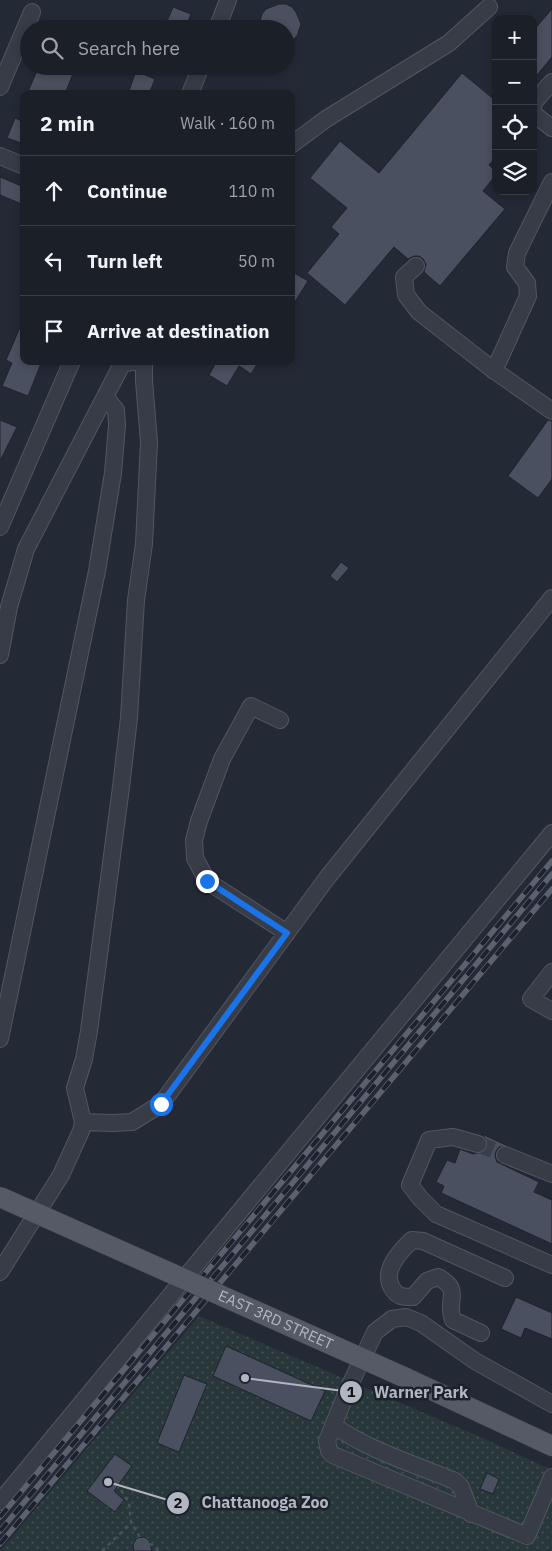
<!DOCTYPE html>
<html lang="en">
<head>
<meta charset="utf-8">
<style>
	:root { --surface:#1b1f28; --page:#242730; --text:#f1f3f6; --muted:#a0a2a8; --line:#393d45 }
	body { margin:0; font-family:"IBM Plex Sans",sans-serif; background:var(--page); color:var(--text) }
	.controls { position:absolute; right:15px; top:15px; display:grid; overflow:hidden; border-radius:10px; box-shadow:0 2px 8px #0003 }
	.controls button { width:45px; height:45px; display:grid; place-items:center; padding:0; border:0; border-bottom:1px solid var(--line); background:var(--surface); color:var(--text); font:25px sans-serif }
	.stop { position:absolute; width:15px; height:15px; margin:-11px; border:4px solid #1a73e8; border-radius:50%; background:#fff }
	.stop.end { background:#1a73e8; border-color:#fff; box-shadow:0 1px 5px #0008 }
	.list { margin:0; padding:0; list-style:none }
	h2 { display:flex; justify-content:space-between; align-items:center; height:65px; margin:0; padding:0 20px; font-size:21px }
	h2 small { font-size:16px; font-weight:400; color:var(--muted) }
	.list li { display:grid; grid-template-columns:32px 1fr auto; gap:15px; align-items:center; box-sizing:border-box; height:70px; padding:0 20px; border-top:1px solid var(--line) }
	.list b { display:block; font-size:19px; white-space:nowrap }
	.list em { font-size:16px; font-style:normal; color:var(--muted) }
	.icon { flex:none; width:28px; height:28px; fill:none; stroke:currentColor; stroke-width:2; stroke-linecap:round; stroke-linejoin:round }
	.map { position:relative; flex:none; width:552px; height:1551px; overflow:hidden }
	.search { position:absolute; background:var(--surface); box-shadow:0 2px 8px #0003; left:20px; top:20px; width:275px; height:55px; display:flex; align-items:center; gap:12px; box-sizing:border-box; padding:0 18px; border-radius:28px; color:var(--muted); font-size:19px }
	.panel { position:absolute; background:var(--surface); box-shadow:0 2px 8px #0003; left:20px; top:90px; width:275px; height:275px; border-radius:10px }
	.map>svg:first-child { display:block }
</style>
</head>
<body>
<div class="map">
<svg width="552" height="1551" viewBox="0 0 552 1551">
	<defs>
		<pattern id="park-dots" width="8" height="8" patternUnits="userSpaceOnUse" patternTransform="scale(1.25)"><rect width="8" height="8" fill="#28373a"/><path d="M2 2h.1M6 6h.1" fill="none" stroke="#455255" stroke-width="1.8" stroke-linecap="round"/></pattern>
	</defs>
	<rect width="100%" height="100%" fill="#242936"/>
	<path fill="url(#park-dots)" d="M199,1316l288,124 65,30v81h-552z"/>
	<path fill="#4a505f" stroke="#1e232d" d="M279,4h7l6,3 4,5 5,12 -4,12 -11,10v-17h-26v-8l2,-7 4,-5z
		M173,7l18,7 -6,15h-14l-6,-3z
		M552,9v48l-19,23v-49z
		M39,66h37l-11,28h-38z
		M136,71l19,8 -6,15h-21z
		M462,73l34,28v56l-7,8 7,6v4l-13,16 22,18 -65,77 -16,-14 2,-8 -3,-5 -4,-3h-5l-6,3 -14,-12 -49,58 -38,-32 32,-39 -8,-7 16,-19 -37,-30 30,-37 39,32z
		M15,118l9,4v22l-17,-6z
		M0,177l24,10v18l-24,-10z
		M291,271l17,10 -17,27z
		M24,318v43h18l-14,35 -26,-10 10,-23 -6,-3z
		M217,361h42l-8,13 -12,-8 -12,20 -18,-11z
		M0,420l17,7 -17,34z
		M548,420l4,1v58l-14,19 -30,-22z
		M341,562l8,6 -12,14 -7,-6z
		M482,1134l26,12 -9,1 -3,4 -1,5 2,6 42,20 -5,10 18,8v44l-111,-51 3,-7 -8,-4 11,-22 8,3 5,-14 13,5 12,-3 2,-4 1,-5z
		M516,1297l36,16v26l-27,-11 -4,10 -20,-9z
		M226,1346l99,45 -14,30 -98,-45z
		M184,1375l23,9 -28,68 -22,-9z
		M115,1454l17,12 -18,25 10,9 -9,12 -28,-21z
		M487,1473l12,6 -6,15 -13,-5z
		M144,1537l5,3 3,11h-18l-1,-7 4,-6z"/>
	<g fill="none" stroke-linecap="round" stroke-linejoin="round">
		<path stroke="#393e4b" stroke-width="16" stroke-dasharray="16 8" stroke-linecap="butt" d="M478,1144l27,11"/>
		<defs>
			<path id="minor" d="M217,29l11,-29
				M0,87l32,-75
				M190,94l11,-28
				M533,108l1,-6 18,-20
				M533,110l2,5 17,13
				M291,145l35,-26 123,-76 40,-36
				M0,156l24,10
				M416,266l-12,11 2,18 13,17 73,57 60,42
				M494,371l34,-75 -1,-13 -12,-16 2,-14 35,-71
				M0,527l72,-166
				M0,655l9,-48 17,-58 96,-185 16,-3
				M280,720l-29,-14 -29,53 -23,62 -5,19 1,18 12,23 80,52
				M552,972l-21,27 21,12
				M0,1039l97,-468 16,-98 4,-48 -1,-15 -10,-12
				M83,1122l-8,-34 9,-29 5,-28 32,-244 8,-69 7,-118 8,-56 5,-102 -5,-61v-20
				M478,1144l-25,-7 -24,3 -19,45 11,14 15,15 116,51
				M505,1155l47,19
				M0,1272l61,-97 20,-44 2,-9 29,1 20,-1 29,-18 166,-226 225,-280
				M481,1333l-28,-13c-8,-20 10,-30 -15,-43l-11,4 -14,16c-10,0 -16,0 -21,-9 -10,-17 8,-37 20,-48l11,1 82,37
				M552,1404l-77,-43 -54,-38 -15,-6 -14,2 -17,13 -27,57 -21,52 2,10 4,4 194,81 25,-59
				M333,1425c37,26 81,39 122,56l6,6 10,27
				M0,1502l552,-669"/>
			<path id="major" d="M406,1378l146,68"/>
		</defs>
		<use href="#minor" stroke="#525661" stroke-width="18"/>
		<use href="#major" stroke="#404550" stroke-width="21"/>
		<path stroke="#455256" stroke-width="2.5" stroke-dasharray="4 4" stroke-linecap="butt" d="M121,1490l8,13 2,20 7,10 2,6 12,6 7,6
			M102,1551l29,-28"/>
		<use href="#minor" stroke="#373c47" stroke-width="16"/>
		<use href="#major" stroke="#555a66" stroke-width="20"/>
		<defs>
			<path id="rail" d="M0,1517l552,-656
				M0,1531l552,-657
				M0,1544l552,-655"/>
		</defs>
		<use href="#rail" stroke="#5b616f" stroke-width="5.5"/>
		<use href="#rail" stroke="#1c212b" stroke-width="4" stroke-dasharray="11" stroke-linecap="butt"/>
		<defs>
			<g id="major-bridge">
				<path id="s1" d="M0,1197l406,181"/>
			</g>
		</defs>
		<use href="#major-bridge" stroke="#404550" stroke-width="21" stroke-linecap="butt"/>
		<use href="#major-bridge" stroke="#555a66" stroke-width="20"/>
	</g>
	<g fill="none" stroke-linecap="round" stroke-linejoin="round">
		<path stroke="#1a73e8" stroke-width="6" d="M161,1104l126,-171 -80,-52"/>
	</g>
	<g text-anchor="middle" stroke-width="5" stroke-linejoin="round" paint-order="stroke">
		<g font-size="15" fill="#b2b6c3" stroke="#1c212b">
			<text dy="5" stroke="none"><textPath href="#s1" startOffset="302">EAST 3RD STREET</textPath></text>
		</g>
	</g>
	<path fill="none" stroke="#b2b6c3" stroke-width="2" d="M245 1378L351 1392M108 1482L178 1503"/>
	<g fill="#b2b6c3" stroke="#1c212b" stroke-width="2">
		<circle cx="245" cy="1378" r="5"/>
		<circle cx="108" cy="1482" r="5"/>
		<circle cx="351" cy="1392" r="12"/>
		<circle cx="178" cy="1503" r="12"/>
	</g>
	<g font-size="15" text-anchor="middle" font-weight="bold" fill="#111">
		<text x="351" y="1397">1</text>
		<text x="178" y="1508">2</text>
	</g>
	<g font-size="16" text-anchor="middle" font-weight="bold" fill="#b2b6c3" stroke="#1c212b" stroke-width="5" stroke-linejoin="round" paint-order="stroke">
		<text x="421" y="1398">Warner Park</text>
		<text x="265" y="1508">Chattanooga Zoo</text>
	</g>
</svg>
<div class="controls">
<button>+</button>
<button>−</button>
<button><svg class="icon" aria-label="locate" viewBox="0 0 24 24"><circle cx="12" cy="12" r="6"/><path d="M12 2v4M12 18v4M2 12h4M18 12h4"/></svg></button>
<button><svg class="icon" aria-label="layers" viewBox="0 0 24 24"><path d="M12 4l9 5-9 5-9-5zM3 14l9 5 9-5"/></svg></button>
</div>
<div class="stop" style="left:161px;top:1104px"></div>
<div class="stop end" style="left:207px;top:881px"></div>
<div class="search"><svg class="icon" aria-label="search" viewBox="0 0 24 24"><circle cx="10" cy="10" r="6"/><path d="M15 15l6 6"/></svg>Search here</div>
<section class="panel">
<h2>2 min<small>Walk · 160 m</small></h2>
<ul class="list">
<li><svg class="icon" aria-label="ahead" viewBox="0 0 24 24"><path d="M12 20V5M6 11l6-6 6 6"/></svg><div><b>Continue</b></div><em>110 m</em></li>
<li><svg class="icon" aria-label="left" viewBox="0 0 24 24"><path d="M17 20v-9H6M10 6l-5 5 5 5"/></svg><div><b>Turn left</b></div><em>50 m</em></li>
<li><svg class="icon" aria-label="arrive" viewBox="0 0 24 24"><path d="M6 21V4h12l-3 4 3 4H6"/></svg><div><b>Arrive at destination</b></div></li>
</ul>
</section>
</div>
</body>
</html>
